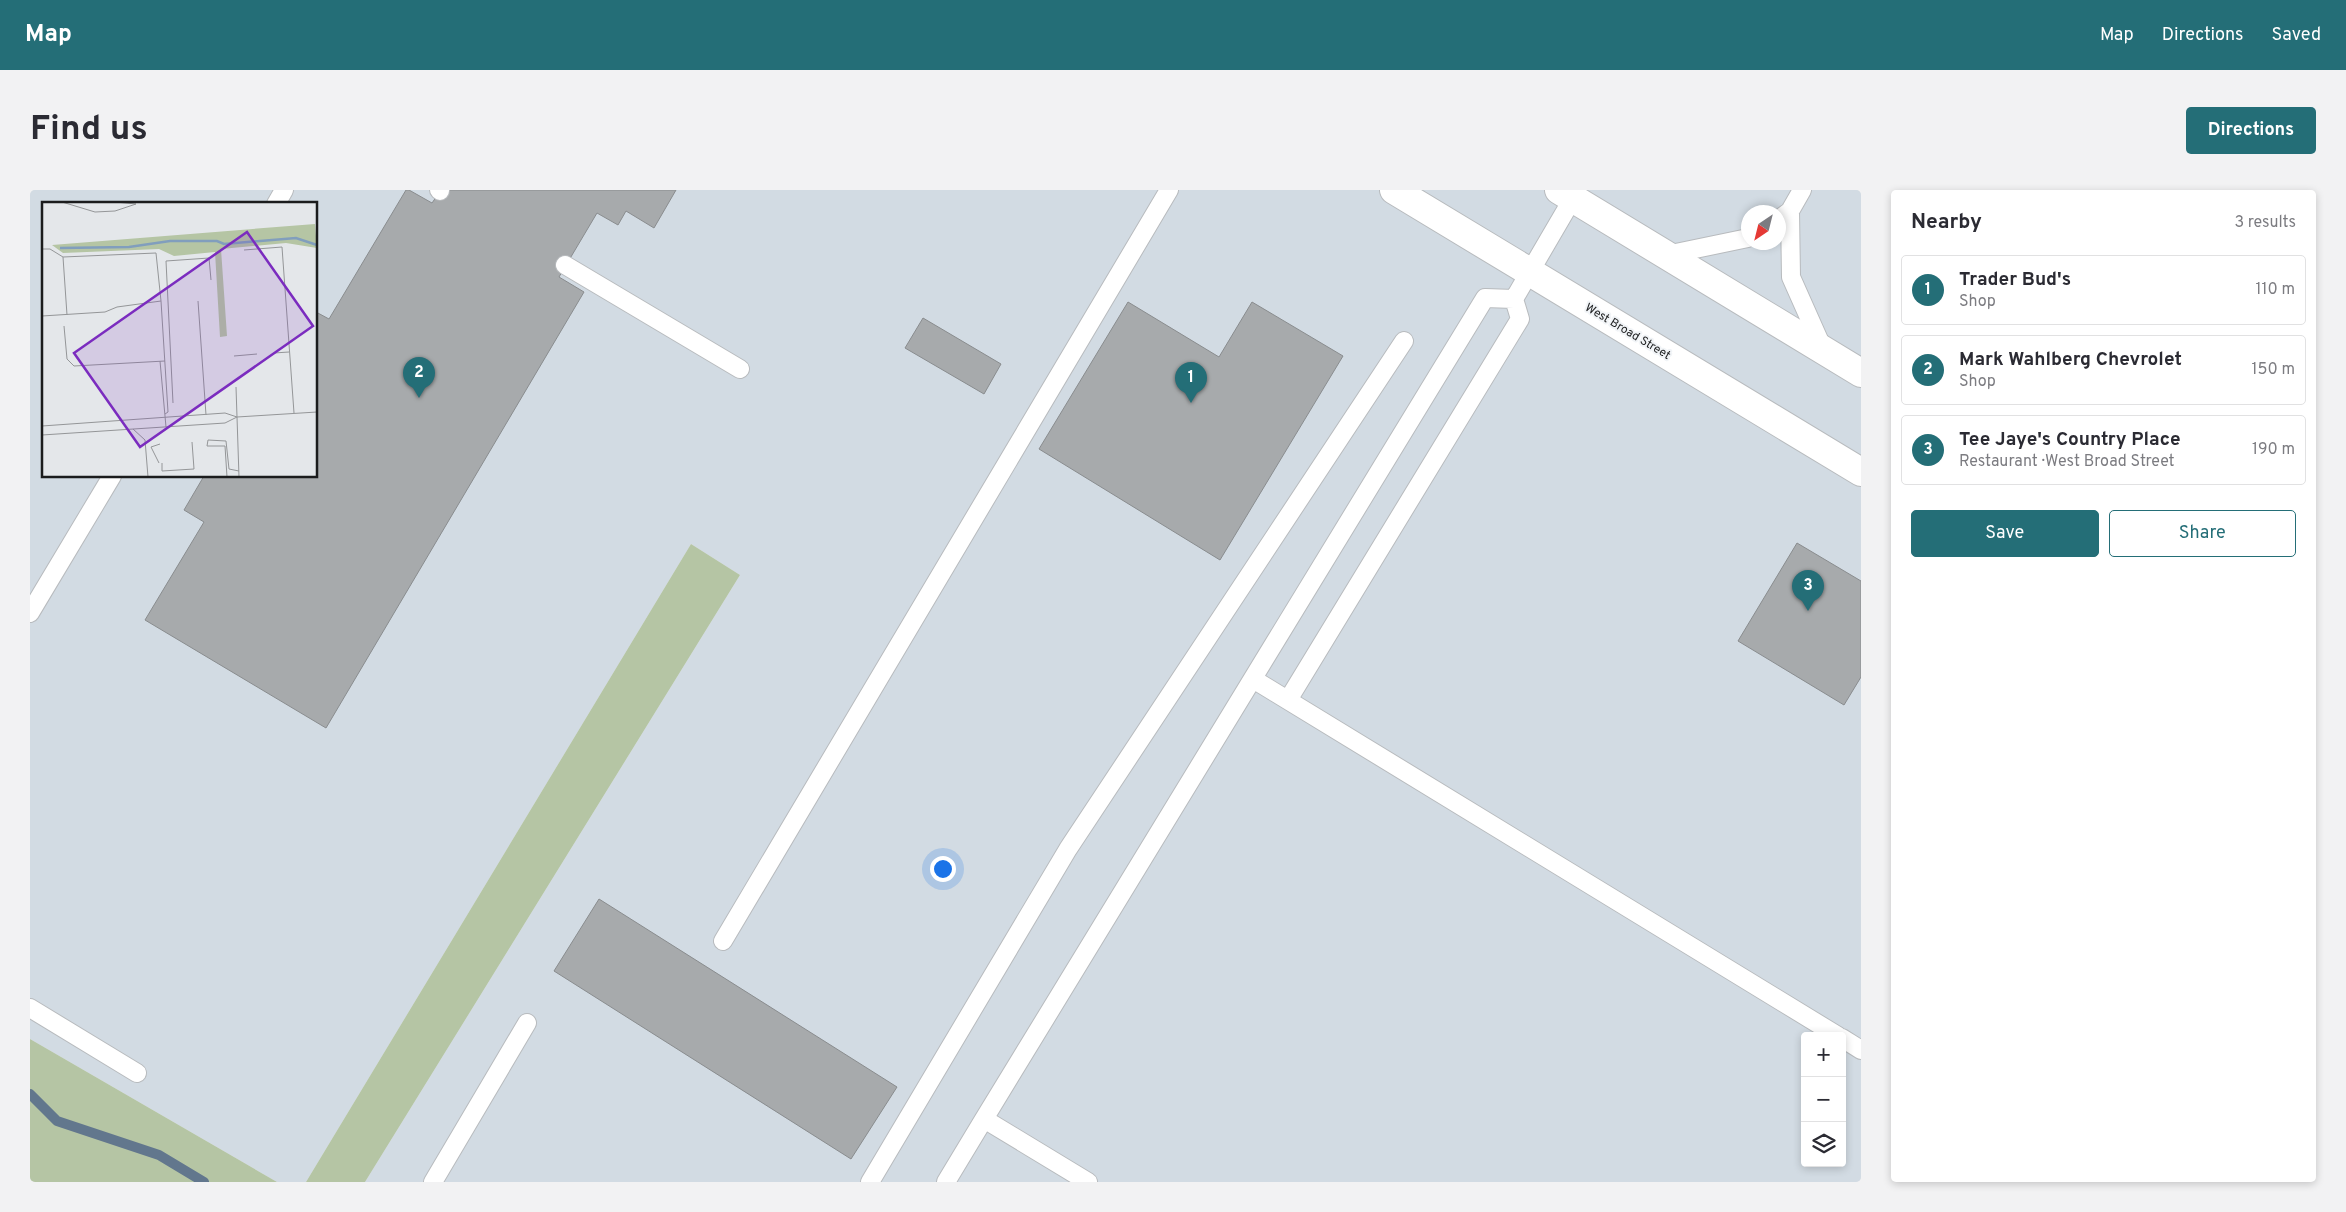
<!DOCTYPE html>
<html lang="en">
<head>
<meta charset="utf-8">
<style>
	:root { --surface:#fff; --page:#f2f2f3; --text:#2b2b33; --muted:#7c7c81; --line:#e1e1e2; --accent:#246e77 }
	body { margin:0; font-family:Overpass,sans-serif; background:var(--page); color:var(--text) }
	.controls { position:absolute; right:15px; bottom:15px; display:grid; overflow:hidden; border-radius:5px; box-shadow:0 2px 8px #0003 }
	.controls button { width:45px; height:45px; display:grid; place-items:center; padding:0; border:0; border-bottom:1px solid var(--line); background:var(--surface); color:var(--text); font:25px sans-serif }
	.compass { position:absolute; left:1711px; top:15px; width:45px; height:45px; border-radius:50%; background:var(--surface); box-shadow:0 2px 8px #0003; rotate:215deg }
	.you { position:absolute; left:912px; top:678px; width:18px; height:18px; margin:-12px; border:4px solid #fff; border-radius:50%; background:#1a73e8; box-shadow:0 0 0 8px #1a73e833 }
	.badge { display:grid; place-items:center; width:32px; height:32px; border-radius:50%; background:var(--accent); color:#fff; font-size:16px; font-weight:700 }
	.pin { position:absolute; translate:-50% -41px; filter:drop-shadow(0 1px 2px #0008) }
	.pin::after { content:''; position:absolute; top:26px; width:18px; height:15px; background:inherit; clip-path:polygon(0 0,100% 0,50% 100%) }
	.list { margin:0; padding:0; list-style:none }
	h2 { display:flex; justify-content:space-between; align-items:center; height:65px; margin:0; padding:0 20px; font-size:21px }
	h2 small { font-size:16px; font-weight:400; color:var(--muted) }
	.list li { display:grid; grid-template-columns:32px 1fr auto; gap:15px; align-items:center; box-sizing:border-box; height:70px; margin:0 10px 10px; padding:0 10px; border:1px solid var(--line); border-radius:5px }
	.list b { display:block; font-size:19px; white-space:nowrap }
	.list p { margin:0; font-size:16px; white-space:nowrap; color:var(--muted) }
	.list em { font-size:16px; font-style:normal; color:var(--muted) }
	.actions { display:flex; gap:10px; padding:15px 20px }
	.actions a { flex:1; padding:11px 0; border:1px solid var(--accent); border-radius:5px; text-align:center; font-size:18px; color:var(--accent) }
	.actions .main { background:var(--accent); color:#fff }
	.icon { flex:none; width:28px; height:28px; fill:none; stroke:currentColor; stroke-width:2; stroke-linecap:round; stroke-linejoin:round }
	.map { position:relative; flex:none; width:1831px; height:992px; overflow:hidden; border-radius:5px }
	header { display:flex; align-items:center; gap:30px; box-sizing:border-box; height:70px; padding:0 25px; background:var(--accent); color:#fff }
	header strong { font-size:24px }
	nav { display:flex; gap:28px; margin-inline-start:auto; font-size:18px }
	.intro { display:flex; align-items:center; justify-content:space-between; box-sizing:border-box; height:120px; padding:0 30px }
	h1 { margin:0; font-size:35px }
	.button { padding:12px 22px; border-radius:5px; background:var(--accent); color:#fff; font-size:18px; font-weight:700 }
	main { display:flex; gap:30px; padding:0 30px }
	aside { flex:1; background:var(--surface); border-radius:5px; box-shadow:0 2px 8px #0003 }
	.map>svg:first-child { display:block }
</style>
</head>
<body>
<header>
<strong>Map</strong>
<nav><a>Map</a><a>Directions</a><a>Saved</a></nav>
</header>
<div class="intro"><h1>Find us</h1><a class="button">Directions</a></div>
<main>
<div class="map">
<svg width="1831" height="992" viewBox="0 0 1831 992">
	<rect width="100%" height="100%" fill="#e4e7ea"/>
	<path fill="#d2dbe3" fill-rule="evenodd" d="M0,0h1831v992h-1496l375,-607 -49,-31 -385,638h-29l-247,-143zM14,14h272v272h-272zM1718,22h30v30h-30zM1775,846h37v127h-37z"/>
	<path fill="#b5c5a4" d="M661,354l49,31 -375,607h-59z
		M0,849l247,143h-247z"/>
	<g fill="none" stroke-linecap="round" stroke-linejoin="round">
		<path stroke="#62778d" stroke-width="10" d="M0,904l27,27 102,34 45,27"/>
	</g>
	<path fill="#a7aaac" stroke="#898c8e" d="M376,0h3l23,13 9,-13h235l-22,38 -28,-17 -8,14 -21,-12 -38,64 25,15 -258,436 -181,-108 59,-98 -20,-12 20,-34h112v-164l13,7z
		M1098,112l91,55 33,-55 91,54 -123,204 -181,-111z
		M893,128l78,46 -17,30 -79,-46z
		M1767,353l64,38v96l-17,28 -106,-64z
		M569,709l298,188 -46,72 -297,-188z"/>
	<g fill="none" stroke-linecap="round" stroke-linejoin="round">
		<defs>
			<path id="service" d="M409,0l1,1
				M246,14l8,-14
				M1760,21l1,66 32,72
				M1752,27l8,-6 12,-21
				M1636,65l82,-17
				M535,75l175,104
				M0,423l82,-137
				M1223,489l585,357
				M1258,510l232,-381 -6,-20 59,-101
				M693,751l446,-751
				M0,818l107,65
				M1812,848l19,12
				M403,992l94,-159
				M840,992l198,-333 336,-508
				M916,992l38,-63
				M1058,992l-104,-63 501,-821 29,1"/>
			<path id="primary" d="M1364,0l467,282
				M1529,0l302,183"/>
		</defs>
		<use href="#service" stroke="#b8bbbe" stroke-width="20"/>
		<use href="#primary" stroke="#b8bbbe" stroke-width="30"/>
		<use href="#service" stroke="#fff" stroke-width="18"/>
		<use href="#primary" stroke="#fff" stroke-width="28"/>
	</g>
	<g text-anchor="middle" stroke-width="4" stroke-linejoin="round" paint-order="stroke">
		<g font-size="12" fill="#1b1c1d" stroke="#f1f4f7">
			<text transform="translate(1598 141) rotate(31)" y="4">West Broad Street</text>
		</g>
	</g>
	<g transform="translate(12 12)">
		<rect width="275" height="275" fill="#e4e7ea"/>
		<path d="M273,22l2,24 -31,-5 -65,6 6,87 -7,1 -5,-85 -41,4 -15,-7 -96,4 -11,-8z" fill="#b5c5a4"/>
		<path fill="none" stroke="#819ebd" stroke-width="2.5" d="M18,46l69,-1 41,-6h47l7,3 72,-6 21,7"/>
		<path fill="none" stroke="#949698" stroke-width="1" d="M20,0l33,10 20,-1 21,-7 -21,-2M44,0h27M0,47h8l13,8M202,48l38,-3 12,166M156,99l8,114M25,113l-4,-58 93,-4 5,48M0,114l63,-4 12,-5 44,-6 7,111 -3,2M22,124l3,33 7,7 91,-5M232,151l15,-1M192,154l23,-2M118,159l6,66M194,185l3,90M131,201l-7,-142 43,-3 2,22M0,224l183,-13 12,4 80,-5M91,227l12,11 3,37M0,233l183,-12 12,-6M117,261l-8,-16 9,-3M120,261v8l32,-2 -2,-27M185,275l-2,-31h-18l1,-6 18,1 3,28 10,2"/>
		<path fill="#7b2cbf" fill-opacity="0.15" stroke="#7b2cbf" stroke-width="2.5" d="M205,30l66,94 -173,121 -66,-94z"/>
		<rect width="275" height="275" fill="none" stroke="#1b1c1d" stroke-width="2.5"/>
	</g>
</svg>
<div class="controls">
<button>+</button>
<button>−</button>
<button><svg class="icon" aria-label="layers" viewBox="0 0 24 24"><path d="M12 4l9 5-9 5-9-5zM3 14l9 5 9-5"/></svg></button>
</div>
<svg class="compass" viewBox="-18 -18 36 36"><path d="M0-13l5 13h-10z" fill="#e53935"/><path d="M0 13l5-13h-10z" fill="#7c7c81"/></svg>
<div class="you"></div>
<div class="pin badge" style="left:1161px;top:213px">1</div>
<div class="pin badge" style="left:389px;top:208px">2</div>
<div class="pin badge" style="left:1778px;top:421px">3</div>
</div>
<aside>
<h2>Nearby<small>3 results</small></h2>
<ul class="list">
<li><span class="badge">1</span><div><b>Trader Bud's</b><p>Shop</p></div><em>110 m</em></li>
<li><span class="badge">2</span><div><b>Mark Wahlberg Chevrolet</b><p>Shop</p></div><em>150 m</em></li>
<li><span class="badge">3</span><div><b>Tee Jaye's Country Place</b><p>Restaurant · West Broad Street</p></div><em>190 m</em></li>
</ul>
<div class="actions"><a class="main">Save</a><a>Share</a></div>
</aside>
</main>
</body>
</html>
